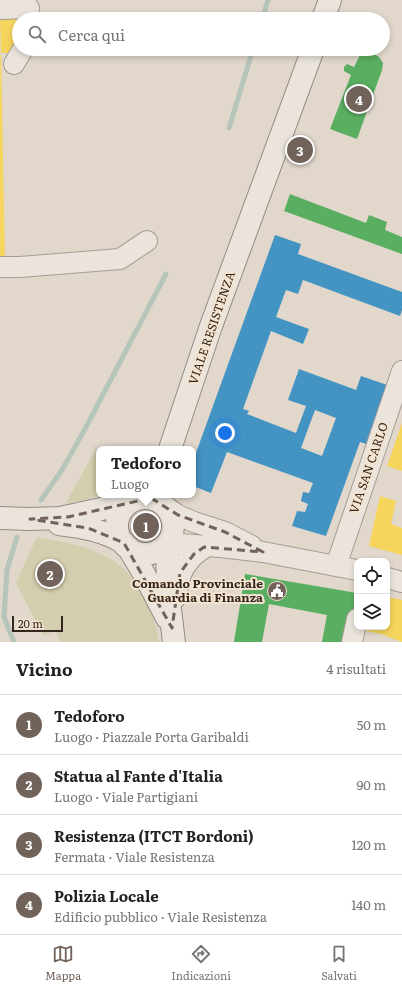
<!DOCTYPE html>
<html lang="it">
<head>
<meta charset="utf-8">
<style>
	:root { --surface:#fff; --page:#f6f6f6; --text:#202124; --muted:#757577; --line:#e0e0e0; --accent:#71635a }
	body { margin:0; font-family:Literata,serif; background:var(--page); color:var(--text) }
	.controls { position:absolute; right:12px; bottom:12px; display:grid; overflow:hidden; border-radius:8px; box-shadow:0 2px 6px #0003 }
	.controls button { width:36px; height:36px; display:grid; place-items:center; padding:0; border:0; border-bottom:1px solid var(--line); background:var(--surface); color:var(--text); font:20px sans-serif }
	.scale { position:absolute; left:12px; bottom:10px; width:51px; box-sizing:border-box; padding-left:4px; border:2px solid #34251d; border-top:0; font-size:11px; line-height:14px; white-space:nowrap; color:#34251d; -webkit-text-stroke:3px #f3e4d0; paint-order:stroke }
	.you { position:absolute; left:225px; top:433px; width:14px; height:14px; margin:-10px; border:3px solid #fff; border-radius:50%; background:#1a73e8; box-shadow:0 0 0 6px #1a73e833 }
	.badge { display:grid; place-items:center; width:26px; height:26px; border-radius:50%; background:var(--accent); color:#fff; font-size:13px; font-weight:700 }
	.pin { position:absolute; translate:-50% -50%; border:2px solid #fff; box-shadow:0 1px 4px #0006 }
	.popup { position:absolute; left:96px; top:446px; width:100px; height:52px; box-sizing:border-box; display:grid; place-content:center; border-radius:8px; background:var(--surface); filter:drop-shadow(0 1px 3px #0005); font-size:13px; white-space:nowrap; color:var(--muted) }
	.popup b { font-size:15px; color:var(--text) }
	.popup::after { content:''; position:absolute; left:50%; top:100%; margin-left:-8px; border:8px solid transparent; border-top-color:var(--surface) }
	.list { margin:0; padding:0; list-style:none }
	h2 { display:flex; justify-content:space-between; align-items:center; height:52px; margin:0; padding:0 16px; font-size:17px }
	h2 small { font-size:13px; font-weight:400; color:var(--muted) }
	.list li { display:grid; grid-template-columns:26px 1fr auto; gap:12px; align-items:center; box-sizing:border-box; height:60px; padding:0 16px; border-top:1px solid var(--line) }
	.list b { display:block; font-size:15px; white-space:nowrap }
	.list p { margin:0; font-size:13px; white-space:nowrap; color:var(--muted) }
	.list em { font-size:13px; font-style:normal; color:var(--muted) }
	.icon { flex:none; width:22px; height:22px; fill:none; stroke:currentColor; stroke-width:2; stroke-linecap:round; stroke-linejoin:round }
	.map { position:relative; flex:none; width:402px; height:642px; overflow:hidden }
	.search { position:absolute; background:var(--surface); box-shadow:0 2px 6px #0003; left:12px; right:12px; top:12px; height:44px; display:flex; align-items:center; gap:10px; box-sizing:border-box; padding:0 14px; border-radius:22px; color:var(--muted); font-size:15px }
	.sheet { height:292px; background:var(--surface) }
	nav { display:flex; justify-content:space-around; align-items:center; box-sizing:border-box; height:56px; border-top:1px solid var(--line); background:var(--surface); font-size:11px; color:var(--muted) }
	nav a { display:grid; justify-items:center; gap:2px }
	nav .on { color:var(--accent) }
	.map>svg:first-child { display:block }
</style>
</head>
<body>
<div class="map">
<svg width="402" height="642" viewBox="0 0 402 642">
	<rect width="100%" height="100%" fill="#e1d7cb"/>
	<path fill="#d3cead" d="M96,449l3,1v45l-17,6 -16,2z
		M37,537c42,8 83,14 105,55 3,6 7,11 9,17 3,11 6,22 8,33h-99l-4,-11 -13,4 -27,-52z"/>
	<path fill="#f6d55c" d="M0,16h17l-2,37h-14z
		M0,55h1l4,203h-5z
		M402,423v48l-15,-5z
		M380,496l16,5 -5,23 11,4v27l-33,-9z
		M387,597l15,3v42l-21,-8 -19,-4v-3h25z"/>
	<path fill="#4393c3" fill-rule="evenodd" d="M275,235l26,9 -3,10 104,38v18l-2,6 -97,-36 -5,14 -12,-4 -10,27 33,12 -6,15 -32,-13 -28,78 6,2 -2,3 49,19 10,-27 -18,-6 11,-31 57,21 5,-14 29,10 -21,59 -9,-3 -34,94 -34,-10 5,-15 8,1 3,-8 -7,-3 2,-9 6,1 4,-10 -86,-31 -16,41 -18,-7v-25zM315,410l21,8 -14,38 -21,-8z"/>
	<path fill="#5aae61" d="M367,53l7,1 5,3 4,6 -1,7 -25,69 -27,-10 21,-54 -7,-4v-4l3,-3 7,3 6,-12z
		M290,194l76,29 3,-8 18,7 -2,8 17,7v17l-118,-43z
		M245,574l112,19 -11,49h-24l5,-27 -58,-11 -7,38h-28z"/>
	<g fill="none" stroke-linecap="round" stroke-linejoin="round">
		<path stroke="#b6c5ba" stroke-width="5" d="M262,19l6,-19
			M229,128l24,-79
			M41,500l21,-30 23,-41 81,-155
			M14,642l-10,-25 3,-47 10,-33"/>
		<defs>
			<path id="street" d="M0,9l29,-1 -1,11
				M14,64l9,-15
				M0,267h20l100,-8 27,-18
				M166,507l12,8 16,7 31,10 27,14
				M167,543l54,4 42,5 94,18
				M336,566l66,-195
				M387,578l15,4
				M352,642l5,-23"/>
			<path id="secondary" d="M323,19l7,-19
				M170,449l41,-123 102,-277
				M117 526a28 28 0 1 1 56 0a28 28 0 1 1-56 0Z
				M0,518l30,1 30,-1 69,-15
				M59,524c23,3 45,6 65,19
				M167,543l1,50 6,49
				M128,547l15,25 24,46
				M175,597c3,-23 9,-38 29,-50"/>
		</defs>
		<use href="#street" stroke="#a69d94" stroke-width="22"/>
		<use href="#secondary" stroke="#968c84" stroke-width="24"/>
		<use href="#street" stroke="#eae4dc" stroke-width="20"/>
		<use href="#secondary" stroke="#eae4dc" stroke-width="22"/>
	</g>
	<path fill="none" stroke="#71635a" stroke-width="3" stroke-dasharray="8 5" stroke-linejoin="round" d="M151,498l27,17 47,17 38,20 -59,-5 -10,7 -14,19 -8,55 -48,-85 -36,-15 -58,-9 38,-2z"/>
	<defs>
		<symbol id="civic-disc" viewBox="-11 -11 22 22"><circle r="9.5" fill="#71635a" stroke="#f3e4d0"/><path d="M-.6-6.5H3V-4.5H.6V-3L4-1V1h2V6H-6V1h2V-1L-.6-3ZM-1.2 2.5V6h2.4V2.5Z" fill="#fff"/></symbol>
	</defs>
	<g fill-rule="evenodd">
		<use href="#civic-disc" x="266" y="580" width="22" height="22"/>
	</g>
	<g text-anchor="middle" stroke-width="4" stroke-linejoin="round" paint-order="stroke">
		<g font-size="12" fill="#34251d" stroke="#f3e4d0">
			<text transform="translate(212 328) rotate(-71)" y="4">VIALE RESISTENZA</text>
			<text transform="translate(369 468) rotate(-71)" y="4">VIA SAN CARLO</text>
		</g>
		<g font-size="12" font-weight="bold" fill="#34251d" stroke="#f3e4d0" text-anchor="end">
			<text x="263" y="588">Comando Provinciale<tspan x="263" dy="14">Guardia di Finanza</tspan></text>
		</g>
	</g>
</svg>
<div class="controls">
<button><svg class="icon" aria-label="locate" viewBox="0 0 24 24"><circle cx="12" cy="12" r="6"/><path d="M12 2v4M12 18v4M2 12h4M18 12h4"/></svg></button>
<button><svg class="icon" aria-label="layers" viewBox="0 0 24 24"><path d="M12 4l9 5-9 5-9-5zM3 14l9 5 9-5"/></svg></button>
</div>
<div class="scale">20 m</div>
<div class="you"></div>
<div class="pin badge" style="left:146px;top:526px">1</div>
<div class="popup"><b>Tedoforo</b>Luogo</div>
<div class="pin badge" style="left:50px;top:574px">2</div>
<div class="pin badge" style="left:300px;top:150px">3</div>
<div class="pin badge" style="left:359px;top:99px">4</div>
<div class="search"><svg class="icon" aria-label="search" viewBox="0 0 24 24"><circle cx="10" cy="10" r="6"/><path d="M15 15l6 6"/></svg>Cerca qui</div>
</div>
<section class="sheet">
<h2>Vicino<small>4 risultati</small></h2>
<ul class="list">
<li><span class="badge">1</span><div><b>Tedoforo</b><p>Luogo · Piazzale Porta Garibaldi</p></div><em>50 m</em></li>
<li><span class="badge">2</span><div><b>Statua al Fante d'Italia</b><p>Luogo · Viale Partigiani</p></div><em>90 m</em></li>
<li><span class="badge">3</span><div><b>Resistenza (ITCT Bordoni)</b><p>Fermata · Viale Resistenza</p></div><em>120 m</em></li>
<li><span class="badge">4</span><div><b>Polizia Locale</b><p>Edificio pubblico · Viale Resistenza</p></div><em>140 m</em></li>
</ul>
</section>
<nav>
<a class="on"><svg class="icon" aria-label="map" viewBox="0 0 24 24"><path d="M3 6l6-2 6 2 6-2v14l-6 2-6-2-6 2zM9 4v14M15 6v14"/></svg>Mappa</a>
<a><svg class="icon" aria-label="directions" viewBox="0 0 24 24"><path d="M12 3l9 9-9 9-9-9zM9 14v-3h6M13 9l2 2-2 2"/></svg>Indicazioni</a>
<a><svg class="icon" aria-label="saved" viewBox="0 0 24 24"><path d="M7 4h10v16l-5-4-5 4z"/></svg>Salvati</a>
</nav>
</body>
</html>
